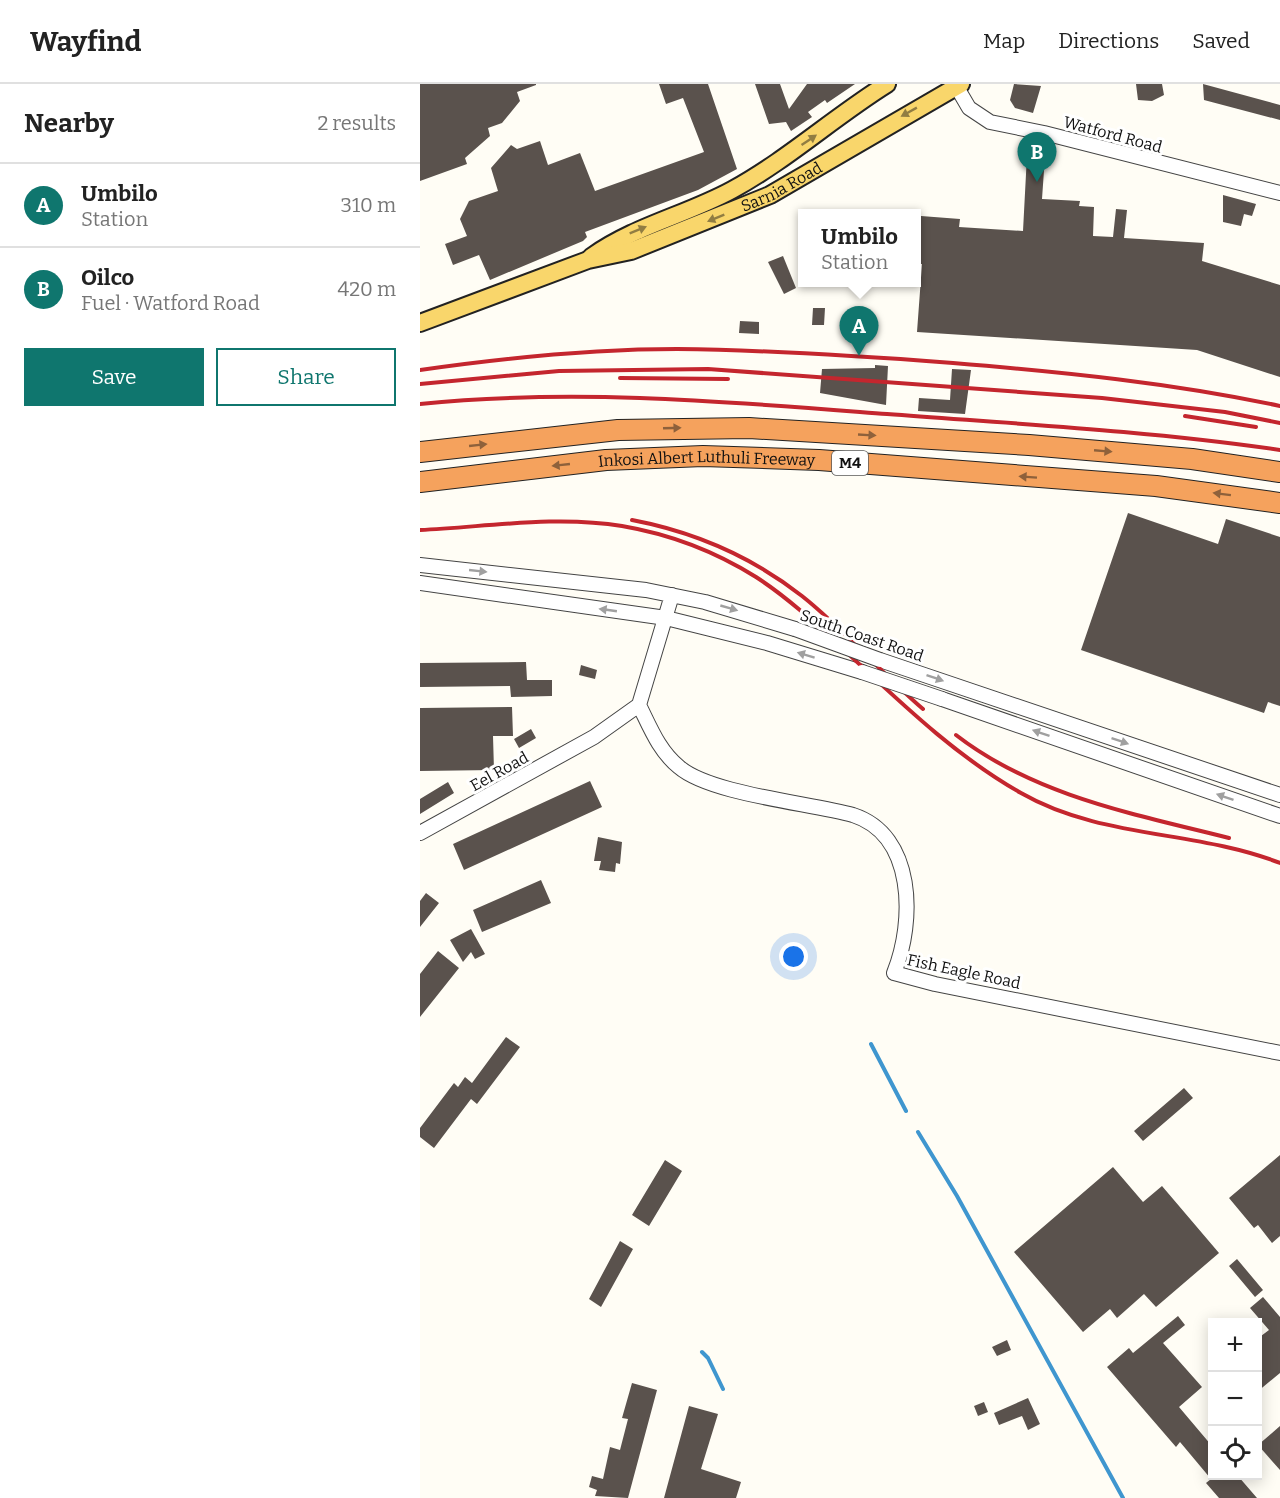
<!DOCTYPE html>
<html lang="en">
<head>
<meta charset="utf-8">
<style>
	:root { --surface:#fff; --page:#f2f2f2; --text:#222; --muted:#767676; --line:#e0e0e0; --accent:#0f766e }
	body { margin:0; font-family:Bitter,serif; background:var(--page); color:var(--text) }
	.controls { position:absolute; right:18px; bottom:18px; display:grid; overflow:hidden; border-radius:0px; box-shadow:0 3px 15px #0003 }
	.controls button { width:54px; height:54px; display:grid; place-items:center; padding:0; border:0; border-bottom:2px solid var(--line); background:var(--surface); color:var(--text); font:30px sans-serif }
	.you { position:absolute; left:374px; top:873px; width:21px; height:21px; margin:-15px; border:4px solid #fff; border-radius:50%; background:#1a73e8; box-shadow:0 0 0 9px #1a73e833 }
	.badge { display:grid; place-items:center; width:39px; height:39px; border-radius:50%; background:var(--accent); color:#fff; font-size:20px; font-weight:700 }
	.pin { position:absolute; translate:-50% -50px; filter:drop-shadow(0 2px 3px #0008) }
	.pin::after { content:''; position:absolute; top:32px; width:21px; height:18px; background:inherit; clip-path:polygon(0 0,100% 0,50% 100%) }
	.popup { position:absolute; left:378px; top:125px; width:123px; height:78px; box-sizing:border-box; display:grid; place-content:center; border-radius:0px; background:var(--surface); filter:drop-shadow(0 2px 4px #0005); font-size:20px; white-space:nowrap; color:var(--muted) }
	.popup b { font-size:22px; color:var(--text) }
	.popup::after { content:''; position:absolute; left:50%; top:100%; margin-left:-12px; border:12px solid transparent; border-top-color:var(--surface) }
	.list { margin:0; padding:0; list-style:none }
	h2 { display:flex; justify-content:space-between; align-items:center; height:78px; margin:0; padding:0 24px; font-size:26px }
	h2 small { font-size:20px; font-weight:400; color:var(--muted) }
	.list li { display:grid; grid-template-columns:39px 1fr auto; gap:18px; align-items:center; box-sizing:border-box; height:84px; padding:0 24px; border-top:2px solid var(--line) }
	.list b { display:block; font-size:22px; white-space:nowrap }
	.list p { margin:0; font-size:20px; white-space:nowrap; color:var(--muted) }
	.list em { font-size:20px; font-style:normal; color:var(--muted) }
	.actions { display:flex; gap:12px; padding:18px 24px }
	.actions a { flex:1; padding:14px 0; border:2px solid var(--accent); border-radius:0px; text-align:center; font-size:21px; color:var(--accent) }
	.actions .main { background:var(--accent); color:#fff }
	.icon { flex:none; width:33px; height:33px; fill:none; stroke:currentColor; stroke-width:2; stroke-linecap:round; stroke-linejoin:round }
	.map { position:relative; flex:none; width:860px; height:1414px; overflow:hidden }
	header { display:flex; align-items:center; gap:36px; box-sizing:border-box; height:84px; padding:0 30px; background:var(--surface); border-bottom:2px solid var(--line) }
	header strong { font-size:28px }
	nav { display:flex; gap:33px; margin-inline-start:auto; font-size:21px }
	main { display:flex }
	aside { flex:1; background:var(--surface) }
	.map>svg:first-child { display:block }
</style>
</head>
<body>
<header>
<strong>Wayfind</strong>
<nav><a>Map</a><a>Directions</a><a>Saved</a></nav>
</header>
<main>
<aside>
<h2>Nearby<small>2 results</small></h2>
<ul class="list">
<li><span class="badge">A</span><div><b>Umbilo</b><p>Station</p></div><em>310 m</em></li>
<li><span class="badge">B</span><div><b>Oilco</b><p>Fuel · Watford Road</p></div><em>420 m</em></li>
</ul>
<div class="actions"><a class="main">Save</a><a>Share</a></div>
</aside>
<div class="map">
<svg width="860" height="1414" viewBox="0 0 860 1414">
	<rect width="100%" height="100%" fill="#fffdf5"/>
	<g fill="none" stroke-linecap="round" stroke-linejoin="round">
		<path stroke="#3f96cf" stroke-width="4" d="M451,960l35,67
			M498,1048l39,64 166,302
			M282,1268l6,6 15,31"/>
	</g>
	<path fill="#5a524d" d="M0,0h116v1l-19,7 3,9 -18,22 -14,5 2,8 -25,22 2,6 -47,17z
		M239,0h49l29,85 -39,21 -113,42 2,5 -4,4 -93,39 -11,-25 -26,10 -8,-21 22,-8 -7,-17 9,-18 29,-10 -7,-23 20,-23 6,4 23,-8 8,24 32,-12 15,38 109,-39 -21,-54 -17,6z
		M335,0h25l9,25 18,-25h48l-28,19 -2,-3 -17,12 4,5 -21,14 -5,-9 -17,2z
		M594,0l27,2 -8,27 -18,-5 -5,-8z
		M716,0h26l2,11 -12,6 -14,-1z
		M783,0l77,21v15l-76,-20z
		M607,71l18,1 -3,43 38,2 -1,5 15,1 -1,29 20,1 3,-28 11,1 -3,28 80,5 -2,18 78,24v92l-83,-27 -280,-18 5,-68h-6l5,-48 39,3 -1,8 64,4z
		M803,111l33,9 -4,12 -8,-2 -3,12 -18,-4z
		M363,172l13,32 -12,6 -16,-32z
		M393,224h12l-1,17h-12z
		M320,237l19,1v12l-20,-1z
		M455,281l13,1 -2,39 -66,-12 2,-24 53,-1z
		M532,285l19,1 -6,44 -47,-3 1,-13 31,2z
		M708,429l90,31 8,-25 54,18v169l-12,-4 -4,11 -183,-63z
		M106,578l1,18h25v16l-41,1 -1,-11 -90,1v-24z
		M161,581l16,5 -2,9 -16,-4z
		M92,623l1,29h-20l1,34 -74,1v-63z
		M111,645l5,9 -17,10 -5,-9z
		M170,697l12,26 -138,63 -11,-26z
		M28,698l6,11 -34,21v-15z
		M178,753l24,5 -2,22 -4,-1 -1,9 -16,-2 2,-9h-7z
		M121,796l10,23 -69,29 -9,-22z
		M6,809l13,10 -19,24v-26z
		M51,845l14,25 -10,5 -4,-7 -8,10 -13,-22z
		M18,867l21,17 -39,49v-43z
		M86,953l14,10 -43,57 -6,-5 -37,49 -14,-11v-9l34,-45 4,4 7,-10 7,6z
		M764,1004l9,10 -50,43 -9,-10z
		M860,1071v81l-8,7 -14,-18 -4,3 -25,-30z
		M245,1076l17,11 -33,55 -17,-11z
		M693,1083l30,35 19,-16 57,67 -63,54 -12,-13 -27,24 -7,-9 -27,23 -69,-80z
		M200,1157l13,8 -32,58 -12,-8z
		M817,1175l26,31 -8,7 -26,-31z
		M843,1213l17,20v56l-23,19v-53l12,-9 -19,-22z
		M758,1232l7,9 -22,18 39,44 -23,20 33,39v32l26,-2 19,22h-38l-13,-15 5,-4 -31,-37 -4,5 -69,-80 22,-19 4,5z
		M587,1256l4,10 -14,6 -5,-9z
		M212,1299l25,7 -29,108 -33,-2 2,-6 -8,-3 3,-11 11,3 7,-32 10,3 8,-31 -6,-1z
		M608,1314l12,26 -12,6 -6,-14 -23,9 -5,-12z
		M564,1318l4,10 -10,4 -4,-10z
		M269,1322l29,8 -17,55 40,13 -5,16h-72z
		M860,1342v44l-22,-25z"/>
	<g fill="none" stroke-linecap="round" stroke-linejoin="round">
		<defs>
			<path id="minor" d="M535,0l14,24 21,14 54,11 236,60
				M0,481l226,25 59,12 90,27
				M0,499l246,35 101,25 95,29
				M460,576l400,135
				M522,615l338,117
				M219,621c11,22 20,46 40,62 31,27 130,36 174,48 62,20 62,106 41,158l41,11 345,69
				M0,749l174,-96 45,-32 33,-110"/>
			<g id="major">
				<path d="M171,173c43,-31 95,-42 141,-67 55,-30 102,-73 155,-106"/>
				<path id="s1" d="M0,239l168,-63 43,-9 139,-56 191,-111"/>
			</g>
			<g id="highway">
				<path d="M0,368l198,-22 131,-2 280,17 163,14 88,13"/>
				<path id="s2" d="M0,398l186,-22 97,-4 116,4 337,26 124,17"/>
			</g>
		</defs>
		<use href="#minor" stroke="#444" stroke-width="16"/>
		<use href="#major" stroke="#222" stroke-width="20"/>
		<use href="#highway" stroke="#222" stroke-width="22"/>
		<use href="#minor" stroke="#fff" stroke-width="14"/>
		<use href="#major" stroke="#f9d66b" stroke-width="16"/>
		<use href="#highway" stroke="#f5a25d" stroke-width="20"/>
		<path stroke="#c4262e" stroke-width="4" d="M0,286c84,-12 172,-21 257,-21 92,1 184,7 276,14 110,9 219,20 327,43
			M200,294l108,1
			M0,300l139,-13 149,-2 394,29 123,14 55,11
			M0,320c155,-16 312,-2 467,10 131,10 263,17 393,36
			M765,332l71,11
			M212,436c63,12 119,36 170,76 43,34 79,77 121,113
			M0,446c66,-3 136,-15 202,-4 47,8 94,26 134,51 31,20 59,46 86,71 55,51 113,108 179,145 80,46 175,37 259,70
			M536,651c79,61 178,79 273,103"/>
		<defs>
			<path id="minor-bridge" d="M375,545l85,31
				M442,588l80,27"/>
		</defs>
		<use href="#minor-bridge" stroke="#444" stroke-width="16" stroke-linecap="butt"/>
		<use href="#minor-bridge" stroke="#fff" stroke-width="14"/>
	</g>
	<defs><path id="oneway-solid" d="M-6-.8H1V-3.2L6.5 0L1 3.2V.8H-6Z" transform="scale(1.5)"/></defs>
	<g fill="#917d42">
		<use href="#oneway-solid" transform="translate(489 28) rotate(151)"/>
		<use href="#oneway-solid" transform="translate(389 56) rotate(-34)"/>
		<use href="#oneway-solid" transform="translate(296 134) rotate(158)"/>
		<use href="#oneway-solid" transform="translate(218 146) rotate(-22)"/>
	</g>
	<g fill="#8e613b">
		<use href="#oneway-solid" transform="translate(252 344) rotate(-2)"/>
		<use href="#oneway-solid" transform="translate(447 351) rotate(3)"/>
		<use href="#oneway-solid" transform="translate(58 361) rotate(-6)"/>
		<use href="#oneway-solid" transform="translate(683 367) rotate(5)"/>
		<use href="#oneway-solid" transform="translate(141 381) rotate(174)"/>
		<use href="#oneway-solid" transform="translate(608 393) rotate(-176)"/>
		<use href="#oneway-solid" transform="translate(802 410) rotate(-173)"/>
	</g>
	<g fill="#a0a0a0">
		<use href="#oneway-solid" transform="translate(58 487) rotate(6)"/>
		<use href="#oneway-solid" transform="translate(309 524) rotate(16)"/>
		<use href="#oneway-solid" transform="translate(188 526) rotate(-172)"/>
		<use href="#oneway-solid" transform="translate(386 571) rotate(-163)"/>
		<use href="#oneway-solid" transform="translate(515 594) rotate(19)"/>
		<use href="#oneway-solid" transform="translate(621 649) rotate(-161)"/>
		<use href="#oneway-solid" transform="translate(700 657) rotate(19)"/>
		<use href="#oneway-solid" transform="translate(805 713) rotate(-161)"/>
	</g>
	<g text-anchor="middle" stroke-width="6" stroke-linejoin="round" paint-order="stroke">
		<rect fill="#fff" stroke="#585858" stroke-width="1.5" x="412" y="367" width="36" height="24" rx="4.5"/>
		<g font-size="15" font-weight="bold" fill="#111">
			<text x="430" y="384">M4</text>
		</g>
		<g font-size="16" fill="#111" stroke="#fff">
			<text transform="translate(693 50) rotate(15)" y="6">Watford Road</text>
			<text dy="6" stroke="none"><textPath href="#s1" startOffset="387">Sarnia Road</textPath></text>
			<text dy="6" stroke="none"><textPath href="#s2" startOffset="288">Inkosi Albert Luthuli Freeway</textPath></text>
			<text transform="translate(442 551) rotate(19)" y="6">South Coast Road</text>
			<text transform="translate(79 687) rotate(-29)" y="6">Eel Road</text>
			<text transform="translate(544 887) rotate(12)" y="6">Fish Eagle Road</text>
		</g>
	</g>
</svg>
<div class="controls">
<button>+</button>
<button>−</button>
<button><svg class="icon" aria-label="locate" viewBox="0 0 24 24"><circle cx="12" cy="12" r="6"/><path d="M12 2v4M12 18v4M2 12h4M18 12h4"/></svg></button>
</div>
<div class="you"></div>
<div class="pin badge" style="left:439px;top:272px">A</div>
<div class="popup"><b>Umbilo</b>Station</div>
<div class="pin badge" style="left:617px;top:98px">B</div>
</div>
</main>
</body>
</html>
